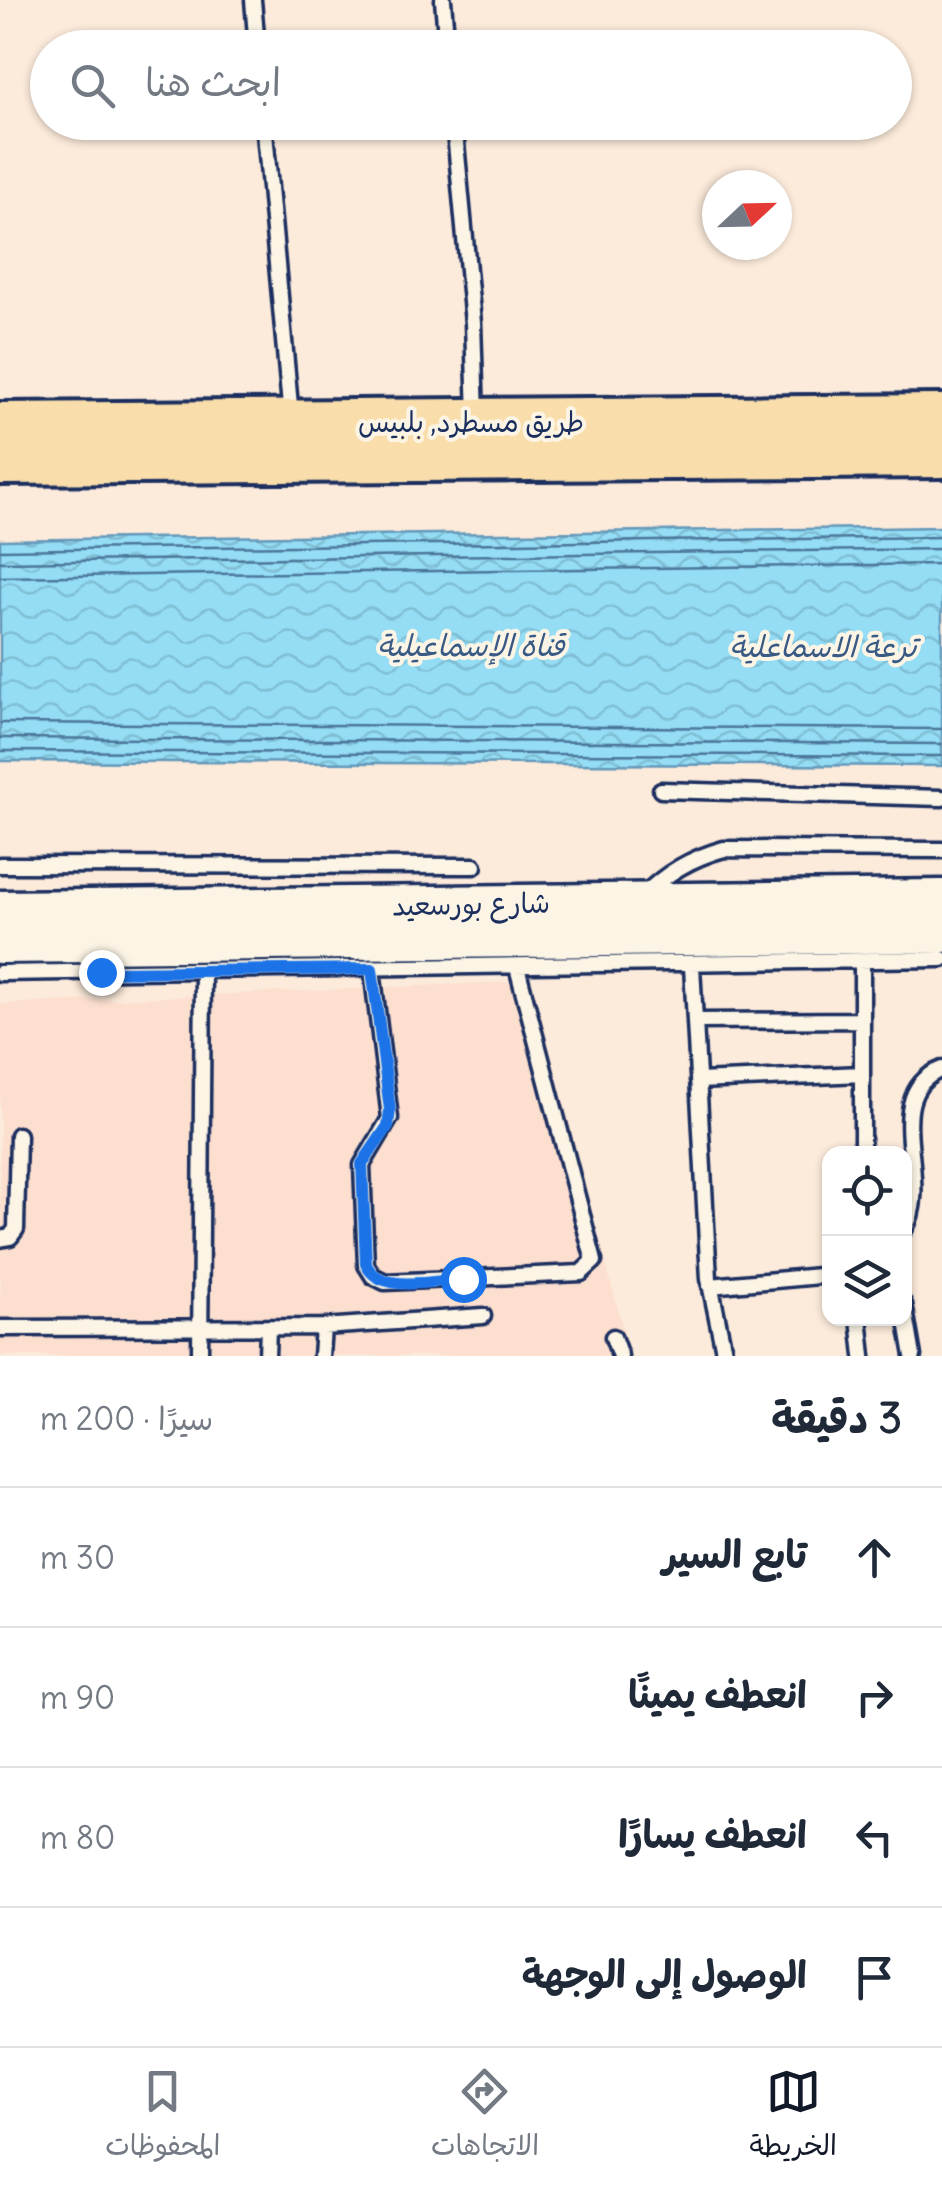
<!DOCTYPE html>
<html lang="ar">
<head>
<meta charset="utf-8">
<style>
	:root { --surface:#fff; --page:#f6f6f7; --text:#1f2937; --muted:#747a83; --line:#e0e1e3; --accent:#111827 }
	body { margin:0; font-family:Delius,"Playpen Sans Arabic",sans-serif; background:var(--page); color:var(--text); direction:rtl }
	.controls { position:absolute; right:30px; bottom:30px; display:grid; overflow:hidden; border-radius:20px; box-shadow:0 2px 8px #0004 }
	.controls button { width:90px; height:90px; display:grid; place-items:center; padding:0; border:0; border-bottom:2px solid var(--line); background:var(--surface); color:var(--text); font:50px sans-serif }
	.compass { position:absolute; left:702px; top:170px; width:90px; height:90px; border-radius:50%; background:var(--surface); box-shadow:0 2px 8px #0004; rotate:68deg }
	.stop { position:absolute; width:30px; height:30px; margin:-22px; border:8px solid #1a73e8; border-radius:50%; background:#fff }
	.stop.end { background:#1a73e8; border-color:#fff; box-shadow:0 2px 10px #0008 }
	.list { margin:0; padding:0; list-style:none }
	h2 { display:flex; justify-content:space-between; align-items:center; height:130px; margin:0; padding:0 40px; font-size:42px }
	h2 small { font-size:32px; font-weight:400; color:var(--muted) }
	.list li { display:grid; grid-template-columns:65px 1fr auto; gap:30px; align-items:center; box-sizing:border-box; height:140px; padding:0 40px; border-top:2px solid var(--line) }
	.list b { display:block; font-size:38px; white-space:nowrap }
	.list em { font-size:32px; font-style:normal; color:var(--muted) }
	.icon { flex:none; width:55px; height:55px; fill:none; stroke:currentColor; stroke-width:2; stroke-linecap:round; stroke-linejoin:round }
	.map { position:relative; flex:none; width:942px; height:1356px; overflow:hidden; direction:ltr }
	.search { position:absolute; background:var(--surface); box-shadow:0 2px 8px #0004; left:30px; right:30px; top:30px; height:110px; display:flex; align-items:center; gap:25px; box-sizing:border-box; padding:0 35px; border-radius:55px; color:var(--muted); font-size:38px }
	.sheet { height:690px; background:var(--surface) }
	nav { display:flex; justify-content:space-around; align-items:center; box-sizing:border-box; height:140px; border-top:2px solid var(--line); background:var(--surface); font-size:28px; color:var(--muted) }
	nav a { display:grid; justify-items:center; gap:5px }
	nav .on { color:var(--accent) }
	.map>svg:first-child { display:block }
</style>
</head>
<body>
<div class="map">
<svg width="942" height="1356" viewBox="0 0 942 1356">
	<defs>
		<pattern id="water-waves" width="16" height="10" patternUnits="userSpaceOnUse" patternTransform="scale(2.5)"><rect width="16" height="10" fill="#94ddf5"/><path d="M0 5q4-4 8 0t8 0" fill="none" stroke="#7fbed4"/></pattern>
	</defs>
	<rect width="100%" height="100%" fill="#fcebdb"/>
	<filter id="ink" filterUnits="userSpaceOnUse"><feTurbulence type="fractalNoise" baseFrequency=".01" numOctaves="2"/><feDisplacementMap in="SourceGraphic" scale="20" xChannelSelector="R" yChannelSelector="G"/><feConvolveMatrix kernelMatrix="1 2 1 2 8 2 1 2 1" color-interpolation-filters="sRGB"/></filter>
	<g filter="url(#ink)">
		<path fill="#fcdfcf" d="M532,981l98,375h-630v-352z"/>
		<path fill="url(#water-waves)" stroke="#6497b9" stroke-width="2.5" d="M942,527v239l-942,-5v-221z"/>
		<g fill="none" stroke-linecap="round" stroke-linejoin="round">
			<path stroke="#4b759a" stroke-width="2.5" d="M0,550l942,-13
				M0,562l942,-13
				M0,577l942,-13
				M0,723l942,6
				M0,738l942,6
				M0,751l942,5"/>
			<defs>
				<path id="service" d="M253,0l4,48
					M443,0l4,48
					M264,122l27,295
					M454,122l19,201 3,93
					M661,790l281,8
					M0,865l474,1
					M642,897c24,-24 49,-39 82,-48l218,1
					M862,962v192
					M692,966l17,313 16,77
					M372,969l18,149 -28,47 4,100 7,11 12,6 196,-9 13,-12 -77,-294
					M0,973l942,-14
					M695,1021l167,-1
					M698,1081l164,-7
					M904,1230c30,-49 -27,-135 38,-161
					M0,1239l10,-2 6,-8 2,-94
					M710,1286l120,-11
					M904,1304l9,52
					M859,1318l4,38
					M0,1328l323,-1 160,-11
					M613,1337l7,19
					M200,1356l3,-385
					M267,1356l1,-28
					M321,1356l2,-29"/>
				<path id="secondary" d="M0,910l942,-11
					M0,944l942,-11"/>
				<path id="primary" d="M0,424l942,-8
					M0,463l942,-7"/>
			</defs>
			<use href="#service" stroke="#1b2f5e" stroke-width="21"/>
			<use href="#secondary" stroke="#1b2f5e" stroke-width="45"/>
			<use href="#primary" stroke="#1b2f5e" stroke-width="50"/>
			<use href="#service" stroke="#fcf5e5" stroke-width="14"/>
			<use href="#secondary" stroke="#fcf5e5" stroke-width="38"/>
			<use href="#primary" stroke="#f9deab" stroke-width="42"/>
		</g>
	</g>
	<g fill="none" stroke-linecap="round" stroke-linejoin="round" filter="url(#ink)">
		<path stroke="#1a73e8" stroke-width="12" d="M101,972l271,-3 18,141 -2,16 -26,38 4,100c13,31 70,16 97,15"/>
	</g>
	<g text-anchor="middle" stroke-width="8" stroke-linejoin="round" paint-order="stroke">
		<g font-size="28" fill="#1b2f5e" stroke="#fcf5e5">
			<text x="471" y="432">طريق مسطرد, بلبيس</text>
			<text transform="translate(471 904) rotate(-1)" y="10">شارع بورسعيد</text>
		</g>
		<g font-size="30" font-style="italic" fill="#395a84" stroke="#fcf5e5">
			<text x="471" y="656">قناة الإسماعيلية</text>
			<text x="823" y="657">ترعة الاسماعلية</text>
		</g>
	</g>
</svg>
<div class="controls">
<button><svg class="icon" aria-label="locate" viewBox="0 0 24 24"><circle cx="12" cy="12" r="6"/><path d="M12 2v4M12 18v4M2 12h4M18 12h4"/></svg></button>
<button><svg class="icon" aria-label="layers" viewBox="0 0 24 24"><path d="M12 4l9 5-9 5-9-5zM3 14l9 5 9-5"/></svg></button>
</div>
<svg class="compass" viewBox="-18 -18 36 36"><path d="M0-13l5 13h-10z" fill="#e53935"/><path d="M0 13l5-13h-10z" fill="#747a83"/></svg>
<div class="stop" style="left:463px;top:1279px"></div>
<div class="stop end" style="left:101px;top:972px"></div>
<div class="search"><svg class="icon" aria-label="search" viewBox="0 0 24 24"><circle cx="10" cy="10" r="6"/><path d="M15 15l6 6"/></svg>ابحث هنا</div>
</div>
<section class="sheet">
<h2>3 دقيقة<small>سيرًا · 200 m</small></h2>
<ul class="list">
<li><svg class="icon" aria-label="ahead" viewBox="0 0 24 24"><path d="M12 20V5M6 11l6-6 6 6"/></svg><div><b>تابع السير</b></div><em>30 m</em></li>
<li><svg class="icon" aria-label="right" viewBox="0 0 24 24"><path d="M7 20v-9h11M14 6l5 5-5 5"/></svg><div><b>انعطف يمينًا</b></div><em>90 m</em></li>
<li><svg class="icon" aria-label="left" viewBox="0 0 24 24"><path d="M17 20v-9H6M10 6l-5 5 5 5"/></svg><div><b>انعطف يسارًا</b></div><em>80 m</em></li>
<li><svg class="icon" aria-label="arrive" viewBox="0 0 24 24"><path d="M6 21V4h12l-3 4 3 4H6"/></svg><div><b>الوصول إلى الوجهة</b></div></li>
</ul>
</section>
<nav>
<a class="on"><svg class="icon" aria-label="map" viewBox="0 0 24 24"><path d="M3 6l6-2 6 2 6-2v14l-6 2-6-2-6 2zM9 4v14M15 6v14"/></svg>الخريطة</a>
<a><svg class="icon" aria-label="directions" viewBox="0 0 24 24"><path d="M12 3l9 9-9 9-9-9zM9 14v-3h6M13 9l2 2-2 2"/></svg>الاتجاهات</a>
<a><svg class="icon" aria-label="saved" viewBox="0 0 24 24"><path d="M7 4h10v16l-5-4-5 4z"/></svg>المحفوظات</a>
</nav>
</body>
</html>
